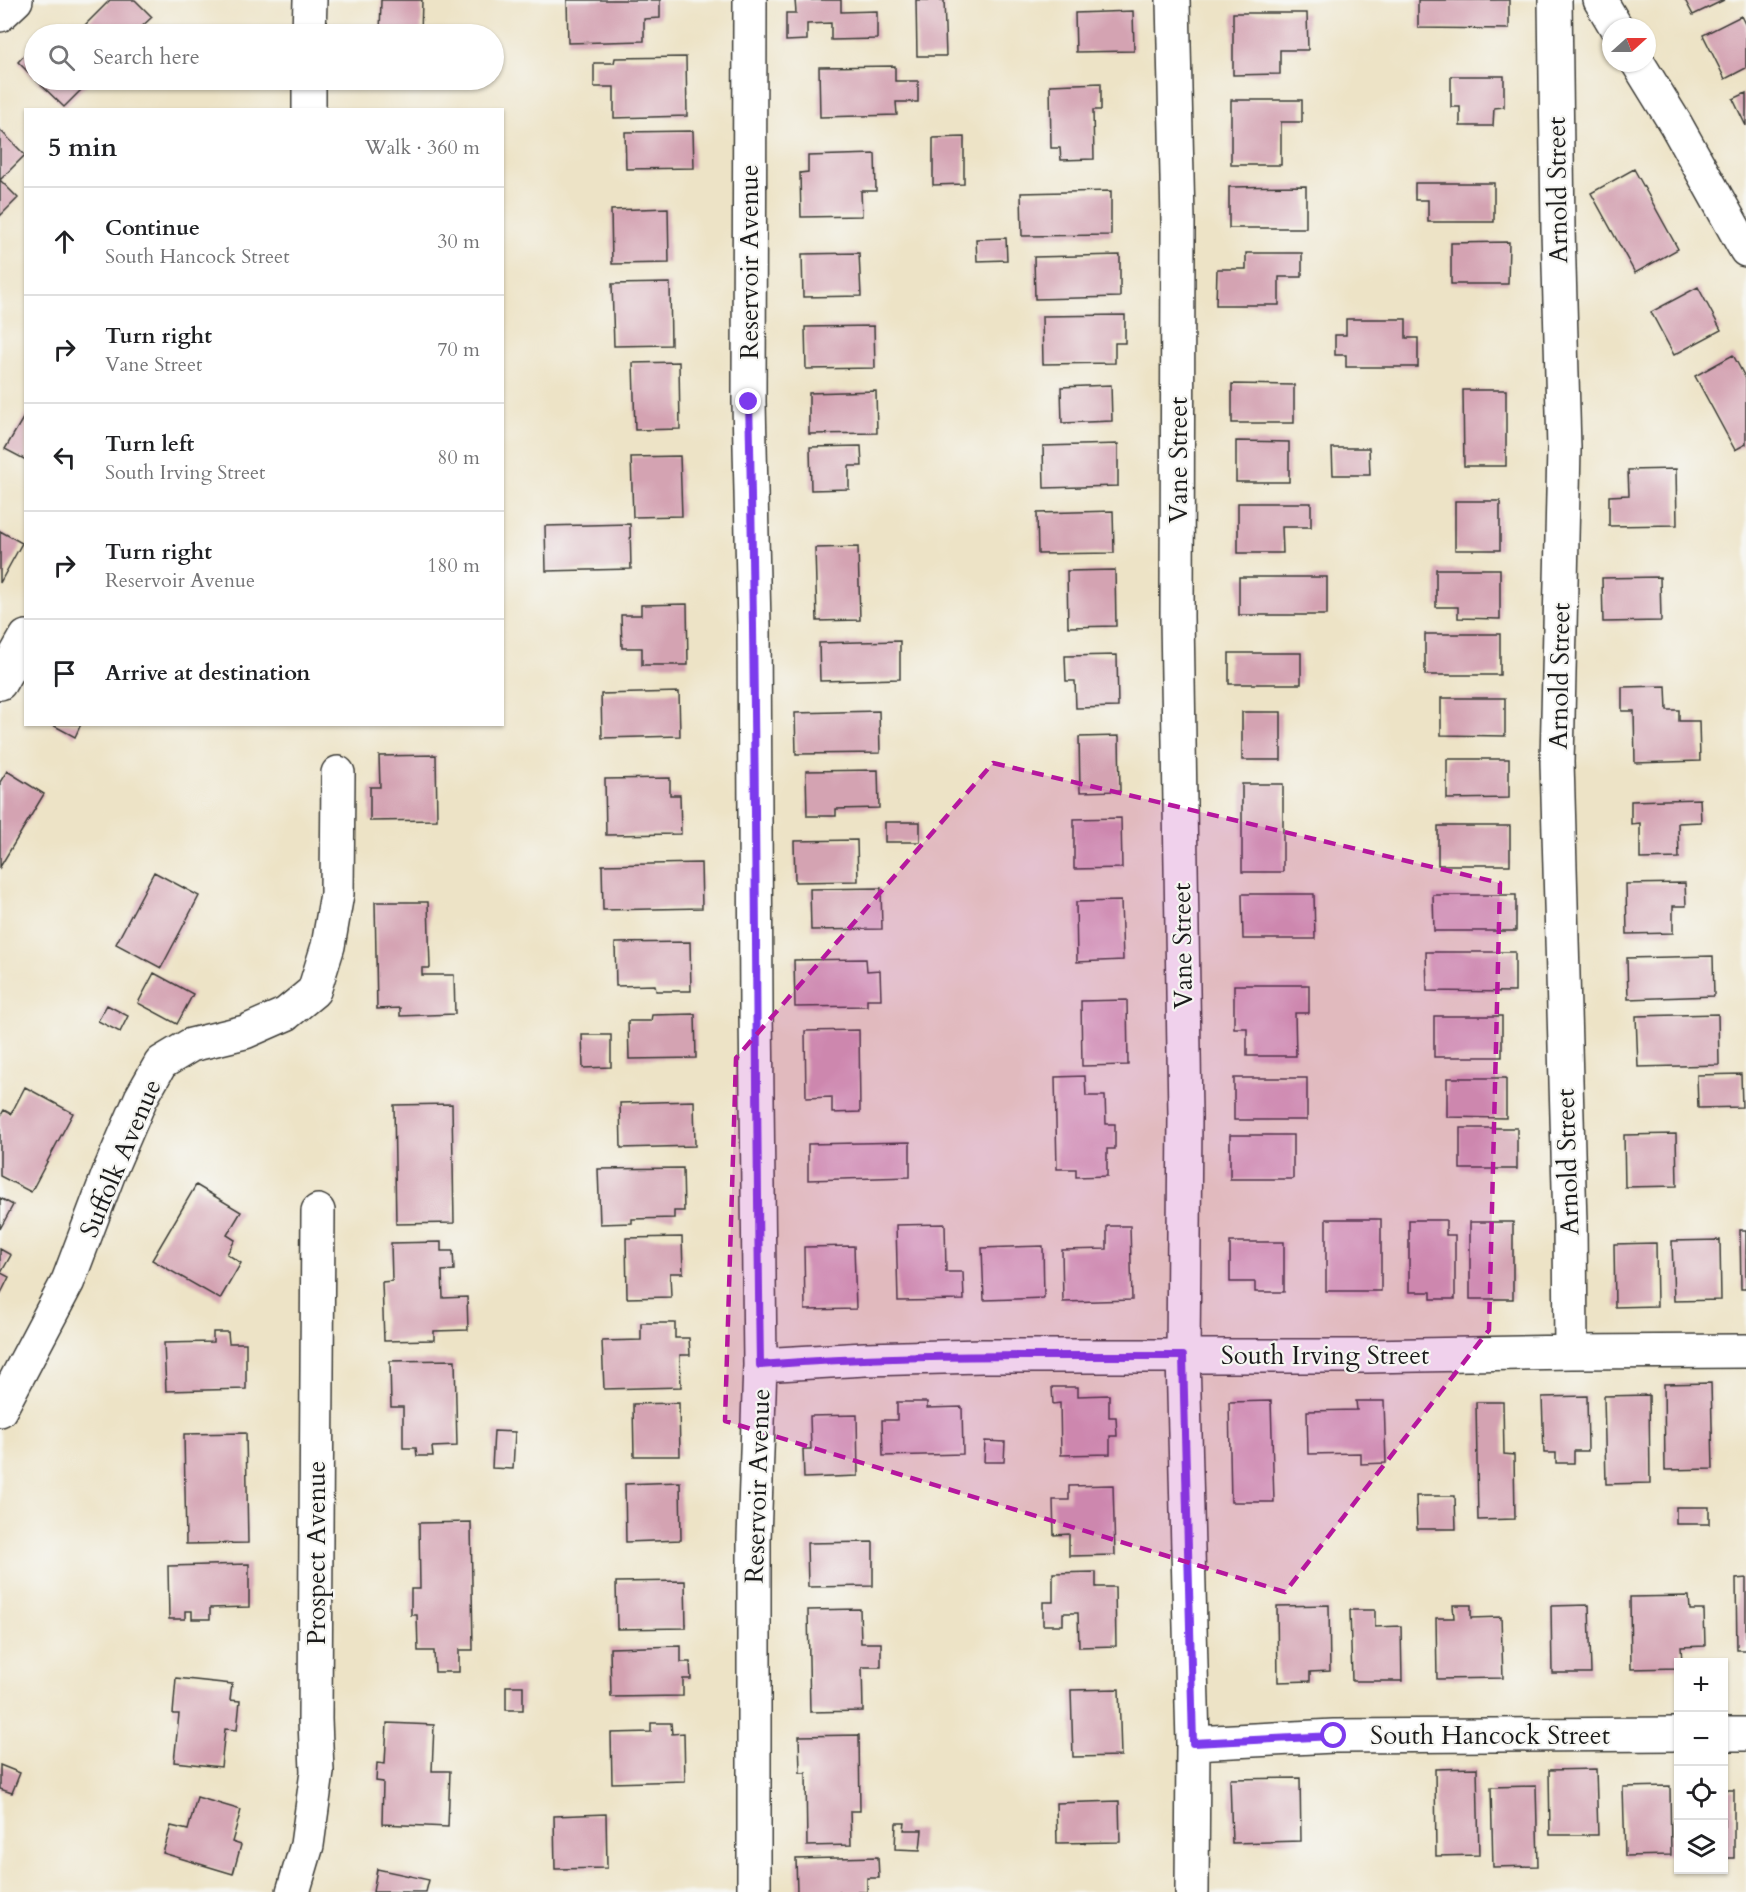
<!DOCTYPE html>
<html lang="en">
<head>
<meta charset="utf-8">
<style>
	:root { --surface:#fff; --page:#f6f6f6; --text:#202124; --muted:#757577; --line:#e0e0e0 }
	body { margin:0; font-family:Cardo,serif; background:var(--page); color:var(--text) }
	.controls { position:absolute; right:18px; bottom:18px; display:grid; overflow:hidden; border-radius:0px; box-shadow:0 2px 4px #0004 }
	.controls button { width:54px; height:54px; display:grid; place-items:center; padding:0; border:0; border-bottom:2px solid var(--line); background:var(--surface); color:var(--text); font:30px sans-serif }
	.compass { position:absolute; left:1602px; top:18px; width:54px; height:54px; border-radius:50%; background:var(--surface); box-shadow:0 2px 4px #0004; rotate:69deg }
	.stop { position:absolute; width:18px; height:18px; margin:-14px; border:4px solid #7c3aed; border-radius:50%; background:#fff }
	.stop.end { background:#7c3aed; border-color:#fff; box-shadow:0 2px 6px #0008 }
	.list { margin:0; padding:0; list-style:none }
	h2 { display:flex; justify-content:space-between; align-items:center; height:78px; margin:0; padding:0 24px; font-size:26px }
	h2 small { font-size:20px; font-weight:400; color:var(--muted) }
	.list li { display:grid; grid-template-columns:39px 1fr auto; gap:18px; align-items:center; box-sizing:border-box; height:108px; padding:0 24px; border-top:2px solid var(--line) }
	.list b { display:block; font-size:22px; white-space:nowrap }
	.list p { margin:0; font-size:20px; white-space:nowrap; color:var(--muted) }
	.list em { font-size:20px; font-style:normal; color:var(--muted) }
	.icon { flex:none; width:33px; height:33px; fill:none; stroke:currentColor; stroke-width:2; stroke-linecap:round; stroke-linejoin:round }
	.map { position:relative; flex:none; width:1746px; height:1892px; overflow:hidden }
	.search { position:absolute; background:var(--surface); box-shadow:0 2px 4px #0004; left:24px; top:24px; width:480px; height:66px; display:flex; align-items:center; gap:15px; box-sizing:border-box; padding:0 21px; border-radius:33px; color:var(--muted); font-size:22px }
	.panel { position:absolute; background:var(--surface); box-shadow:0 2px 4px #0004; left:24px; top:108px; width:480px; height:618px; border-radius:0px }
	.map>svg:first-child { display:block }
</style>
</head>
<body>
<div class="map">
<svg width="1746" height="1892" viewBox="0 0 1746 1892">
	<rect width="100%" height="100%" fill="#f6f6f2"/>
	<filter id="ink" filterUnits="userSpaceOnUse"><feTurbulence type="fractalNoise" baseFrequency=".0167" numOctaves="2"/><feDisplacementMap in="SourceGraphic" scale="12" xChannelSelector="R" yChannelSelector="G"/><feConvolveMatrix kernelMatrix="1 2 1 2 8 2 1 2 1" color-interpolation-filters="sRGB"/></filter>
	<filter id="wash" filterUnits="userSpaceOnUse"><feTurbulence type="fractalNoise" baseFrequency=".008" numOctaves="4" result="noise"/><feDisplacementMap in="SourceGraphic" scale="24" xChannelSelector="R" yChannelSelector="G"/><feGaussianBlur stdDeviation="1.35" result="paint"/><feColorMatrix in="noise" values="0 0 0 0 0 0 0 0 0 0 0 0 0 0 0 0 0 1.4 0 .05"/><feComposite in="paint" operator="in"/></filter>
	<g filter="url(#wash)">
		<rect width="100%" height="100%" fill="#ede3c6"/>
		<g id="blocks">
			<path fill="#d4a3b2" d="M110,0h25l17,17 -18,17h-50l-4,-4z
				M381,0h41l-1,34h-41z
				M567,0h93v18l-16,1v22l-76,2z
				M795,0h46v12l36,-1v28l-46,1v-17l-24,1v16l-21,1v-28h10z
				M916,0h28l2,56h-29z
				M1418,0h91v29l-91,-1z
				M1685,0h39l-31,15z
				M1133,11l1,40 -58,1 -1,-39z
				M1233,13h74l1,37h-28v24l-47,1z
				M1741,16l5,10v42l-21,11 -22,-44z
				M34,45v33l-16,-16z
				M686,57l1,59 -73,2v-31h-20v-24h20l1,-5z
				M895,66v15h23v21h-22l1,13 -77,2 -1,-50z
				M1451,76h53v31l-10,1 -1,18h-33v-19h-9z
				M36,80h55l-27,27z
				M1101,83v27h-8l1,49 -33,1 -1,-12h-9l-1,-63z
				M1746,93v33l-13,-27z
				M1231,100h71v22h-21v43h-50z
				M0,130l25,25 -25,25z
				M693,131l1,37 -68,1 -1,-37z
				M964,137v47l-31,1v-47z
				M875,154l1,37h-15l1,25 -61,1 -1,-44 8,-1v-16z
				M1634,169l44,80 -43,24 -44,-80z
				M0,180l18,18 -18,18z
				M1415,183h79v39h-66v-22h-13z
				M1306,186v42h-77v-41z
				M1111,191v44l-89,1 -1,-43z
				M668,208l1,55 -57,1 -1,-54z
				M1006,238l1,22 -30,1 -1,-22z
				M1509,242l-1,42h-57v-41z
				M859,253l2,43 -58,1 -1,-43z
				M1246,253h56v24h-23v28h-63l1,-36h29z
				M1120,255v42l-85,2 -1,-42z
				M670,283l1,62 -57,1 -2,-62z
				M1698,287l23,43 -47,25 -23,-43z
				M1125,315v28h-10v20l-72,1 -1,-48z
				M1346,319h60v19h12v29h-72v-12h-11v-20h11z
				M874,326l1,42 -69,1 -1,-42z
				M1733,355l13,24v65l-11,6 -40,-74z
				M679,362l1,67 -45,1 -2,-67z
				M1232,384l62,1v38h-62z
				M1111,385l1,36 -50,2 -1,-36z
				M1463,390h43v76h-42z
				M876,391l1,42 -68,1v-41z
				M26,413v47l-21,-11z
				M1236,441l53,1v40h-53z
				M1118,444v42l-74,2 -1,-42z
				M861,446l1,20h-13v23l-38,1 -1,-43z
				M1332,448h37l1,27h-37z
				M680,456l2,60 -49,1 -2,-60z
				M1676,469l1,56 -68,1v-30l20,-1 -1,-25z
				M1455,501h45v49h-45z
				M1238,503h73v24h-29l1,26h-45z
				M1113,511l1,42 -76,1 -1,-41z
				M630,524l1,45 -85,2 -1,-45z
				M0,531l22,12 -22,40z
				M858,547l2,73 -43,1 -2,-73z
				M1436,569h64v50l-42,-1v-11h-22z
				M1115,570l1,56 -48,1 -1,-56z
				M1239,577h88v38h-88z
				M1660,577l1,44 -58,1 -1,-44z
				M687,604l1,61h-46v-17h-20l-1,-33h20v-10z
				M1425,634h75v41h-75z
				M900,641v38l-80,2 -1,-38z
				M1229,653h72v31h-72z
				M1117,655l1,52 -42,1 -1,-27h-9l-1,-25z
				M1666,686l1,24h12v11h20l1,40 -65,2 -1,-52h-12v-24z
				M679,692l1,44 -78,2 -1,-44z
				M1441,698h64v38l-64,-1z
				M879,711l1,42 -84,1 -1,-41z
				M1242,712h39v48h-39z
				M51,724h30l-6,13z
				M1119,736l1,55 -40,1 -1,-55z
				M436,755l1,65 -67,1v-34h10l-1,-31z
				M1447,759h62v39l-62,1z
				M878,770l1,38 -43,1v7h-29l-1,-45z
				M7,771l37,23 -44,73v-85z
				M670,778v17h10l1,39 -75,1 -1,-56z
				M1242,784h41v88h-41z
				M1700,799l1,23 -23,1 1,35 -39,1v-36l-9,1v-23z
				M1121,818l1,50 -48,1v-50z
				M885,822h35v20h-35z
				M1438,826h72v39h-72z
				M857,840l1,41 -63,1 -1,-41z
				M701,863l1,45 -99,2 -1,-45z
				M154,872l45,24 -38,72 -45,-24z
				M1685,883l1,23h-13v27l-46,1 -1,-50z
				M881,888l1,41 -71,1 -1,-41z
				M1242,894h72l1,45h-72z
				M1433,895h83v36h-82z
				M1121,901l2,59 -46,2 -1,-60z
				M375,902h53l2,66h-8v7h32l1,39 -55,2v-8l-23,1z
				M690,942l1,49h-35l-1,-6 -39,1 -1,-43z
				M1426,952h89v40l-88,-1z
				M1713,956l1,40 -86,3 -1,-41z
				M866,959l1,12 13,-1 1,29h-14v7l-72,1 -1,-47z
				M154,973l39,21 -16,30 -39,-21z
				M1234,985h75v28h-14l1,43h-49v-28h-13z
				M1127,1000l1,65 -46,1 -1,-65z
				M107,1005l21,11 -8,16 -22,-11z
				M695,1014l1,44 -67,1 -1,-38h23l1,-6z
				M1718,1014l1,51 -81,2 -2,-51z
				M1434,1016h68v41h-68z
				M859,1030l1,82 -28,1v-16l-26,1 -1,-67z
				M582,1035h29v32l-28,1z
				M1741,1074l1,33 -44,1 -1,-33z
				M1085,1076l1,20h19l1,28h9v25h-8v27l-31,1v-8h-19l-2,-92z
				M1234,1078h73v42h-73z
				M1447,1078h59v40l-59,-1z
				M25,1087l48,26 -42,79 -31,-16v-59l4,-7 7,4z
				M694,1101l1,45 -74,2 -1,-45z
				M452,1104l2,119 -58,1 -2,-119z
				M1460,1128h57v41h-57z
				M1676,1134l1,52 -52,1 -1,-52z
				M1230,1135h63v44h-63z
				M910,1142v35l-102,3v-36z
				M683,1168l1,43h-10v7l-42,1v4l-32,1 -2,-55z
				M196,1185l45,27 -14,23 8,5 -8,14 14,9 -21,36 -68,-39z
				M0,1198l13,7 -13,24z
				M1326,1219h55v72h-55z
				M1409,1220h37v15h9v64h-24v-7h-22z
				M1470,1222h43v77h-43z
				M945,1224l1,48h17l1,28 -66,1 -2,-76z
				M1107,1226h23l2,74 -69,2 -1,-52 45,-1z
				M1740,1230h6v59h-5z
				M682,1237l1,36h-13l1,24 -44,1 -1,-60z
				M1720,1240l1,60 -47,1 -2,-60z
				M441,1242v9h12l1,19 -12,1 1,27 24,-1 1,33 -34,1v9l-50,1 -2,-59 10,-1 -1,-38z
				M1230,1242h54v50h-29v-10h-25z
				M1656,1243l1,63 -42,1 -1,-63z
				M854,1246l2,63 -51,1 -1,-63z
				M1043,1246l1,52 -60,2 -2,-52z
				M0,1249l11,6 -10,18 8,4 -9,18z
				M641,1323h34v15h14l1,17h-10l1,32 -77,2 -2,-48 39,-1z
				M213,1332h15l1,11h17v46l-80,2 -2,-48 49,-1z
				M455,1360l2,86 -25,1 1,9h-16l-1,-8h-13v-41h-12l-1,-46z
				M1711,1383l2,86 -48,1 -1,-86z
				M1052,1387h26v9l31,-1v22h7l1,19h-7v18l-49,1 -1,-52 -7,1z
				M1649,1395l1,88 -44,1 -2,-88z
				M1587,1396l1,55h-14v12h-18v-10h-12l-2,-56z
				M1271,1401l3,101h-43l-2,-100z
				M1356,1401h28l2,62 -25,1v-11l-53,1 -1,-43 50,-1z
				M897,1402h30v6l35,-1 1,47 -80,2 -1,-36h15z
				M1476,1402h27l1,52 10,1 1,64 -37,1z
				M679,1403l1,53h-46l-1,-52z
				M857,1415l1,61 -54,2 -1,-29h8l-1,-33z
				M494,1431l21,1 -2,37 -21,-1z
				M246,1433l2,110 -62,1 -2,-110z
				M985,1441l20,1 -1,20h-20z
				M680,1482l1,58 -55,2 -1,-58z
				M1113,1485l2,70 -46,1v-22l-15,1 -1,-35h16v-14z
				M1416,1496h39l1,33h-39z
				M1676,1507h33v17h-33z
				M471,1522l2,128h-14v22h-24l-1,-21h-16l-1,-36h-6v-26h9l-1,-66z
				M873,1542v44l-65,1 -1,-44z
				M249,1564v43l-39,1v11h-18v-8h-7v8h-16l-1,-53z
				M1096,1572v15h19l1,59 -37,1 -1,-34h-15v12h-20v-23h10v-29z
				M1746,1578v72h-9l-1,-71z
				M685,1581l1,47 -69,1 -1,-47z
				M1689,1596l1,14h14l1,36 -24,1 1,15h-4v6l-47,1 -1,-72z
				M1329,1605l1,66 -20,1v9l-32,1 -1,-76z
				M1453,1605h18v13l30,-1 2,61 -66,1 -1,-61h18z
				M1589,1605l2,68h-39l-1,-67z
				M860,1609l1,34h20v24h-19l1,44 -53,1 -2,-102z
				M1350,1610h25v17l26,-1 1,55h-50z
				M681,1646v16h9l1,17h-8v17l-72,1 -1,-49z
				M176,1678l56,6 -2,16 10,1 -3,29 -12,-1 -4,38 -47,-5 5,-48h-6z
				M506,1686h17v24h-17z
				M1119,1689l2,67 -48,1 -2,-67z
				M387,1723l47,2 -2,46h18l-2,56 -66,-3 1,-42 -7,-1 1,-18 8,1z
				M651,1723h20l1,11 12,-1 1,48 -73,2 -1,-50 40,-1z
				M859,1735l1,76h-10l1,34 -44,1 -1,-73h-6l-1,-37z
				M0,1765l20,8 -8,20 -12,-4z
				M1477,1768l2,87 -43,1 -1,-87z
				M1596,1769l2,66h-48l-1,-65z
				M1300,1778l1,63 -69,2 -2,-64z
				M1536,1786l2,80 -45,1 -2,-80z
				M1670,1786l1,69 -46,1 -2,-69z
				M1724,1790h10v68h-10z
				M197,1797l44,13 -9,32 9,3 -8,29 -70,-21 8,-27 17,4z
				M1119,1801l1,41 -63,1 -1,-40z
				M606,1814l1,54 -52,1 -1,-53z
				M896,1823h9l-1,7h18l-2,20 -25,-1z
				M878,1857l1,21h-12v14h-70l-1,-33z
				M377,1869l52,11 -3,12h-53z"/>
		</g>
	</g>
	<g filter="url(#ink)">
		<use href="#blocks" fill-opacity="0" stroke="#3b3a36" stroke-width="1.5"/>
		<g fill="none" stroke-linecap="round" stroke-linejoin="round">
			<defs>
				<path id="minor" d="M750,0l-1,402 5,224 2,385 4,354 -6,174v353
					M1173,0l5,221 -1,396 8,498 -2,241 10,387 -1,149
					M1555,0l3,230 6,218 -7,314 13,461 1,129
					M1600,0l16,27
					M0,15l16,-15
					M309,34l1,-34
					M1638,63l37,60 71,127
					M309,110v-30
					M0,683l26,-46
					M760,1365l105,-6 117,-3h385l204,-4 175,-1
					M0,1410l68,-129 42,-111 31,-72 20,-35 30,-18 54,-13 41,-18 28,-23 14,-45 9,-52 1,-121
					M1724,1734h22
					M1193,1743l141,-7 344,-2
					M293,1892l14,-47 10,-73 -2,-53 1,-187 2,-321"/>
			</defs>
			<use href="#minor" stroke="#3b3a36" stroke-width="36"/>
			<use href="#minor" stroke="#fff" stroke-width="33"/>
		</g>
	</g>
	<g fill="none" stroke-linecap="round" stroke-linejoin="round" filter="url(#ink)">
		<path stroke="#7c3aed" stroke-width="8" d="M749,402c8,321 6,642 11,963 140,-11 282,-9 423,-9l10,387 141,-7"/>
	</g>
	<path fill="#b5179e" fill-opacity="0.2" stroke="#b5179e" stroke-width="4.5" stroke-dasharray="12 8" stroke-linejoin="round" d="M993,763l507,120 -11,447 -204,262 -560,-171 11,-363z"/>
	<g text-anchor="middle" stroke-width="4.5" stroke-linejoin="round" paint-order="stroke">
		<g font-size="26" fill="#1c1c1c" stroke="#f6f6f2">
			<text transform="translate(1557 190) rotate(-91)" y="9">Arnold Street</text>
			<text transform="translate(749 262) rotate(-90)" y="9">Reservoir Avenue</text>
			<text transform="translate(1178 460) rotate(-90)" y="9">Vane Street</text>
			<text transform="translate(1559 676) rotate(-89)" y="9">Arnold Street</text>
			<text transform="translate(1182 946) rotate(-91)" y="9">Vane Street</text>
			<text transform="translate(120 1158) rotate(-67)" y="9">Suffolk Avenue</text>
			<text transform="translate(1567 1162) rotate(-92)" y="9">Arnold Street</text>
			<text x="1325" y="1364">South Irving Street</text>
			<text transform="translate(757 1486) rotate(-88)" y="9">Reservoir Avenue</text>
			<text transform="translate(316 1553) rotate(-90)" y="9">Prospect Avenue</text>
			<text x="1490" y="1744">South Hancock Street</text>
		</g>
	</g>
</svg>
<div class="controls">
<button>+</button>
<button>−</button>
<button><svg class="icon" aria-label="locate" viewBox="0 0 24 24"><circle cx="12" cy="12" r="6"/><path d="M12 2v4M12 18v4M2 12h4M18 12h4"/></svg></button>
<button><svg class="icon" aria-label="layers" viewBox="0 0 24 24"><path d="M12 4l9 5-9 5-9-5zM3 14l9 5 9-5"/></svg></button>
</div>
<svg class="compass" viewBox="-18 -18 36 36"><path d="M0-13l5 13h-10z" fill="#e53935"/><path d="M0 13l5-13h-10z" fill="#757577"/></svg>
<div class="stop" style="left:1334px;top:1736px"></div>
<div class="stop end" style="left:749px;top:402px"></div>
<div class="search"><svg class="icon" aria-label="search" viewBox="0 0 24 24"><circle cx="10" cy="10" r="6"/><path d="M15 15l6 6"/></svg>Search here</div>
<section class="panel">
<h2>5 min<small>Walk · 360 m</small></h2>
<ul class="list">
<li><svg class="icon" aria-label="ahead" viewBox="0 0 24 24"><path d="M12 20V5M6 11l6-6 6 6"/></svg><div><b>Continue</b><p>South Hancock Street</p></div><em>30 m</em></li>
<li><svg class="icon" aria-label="right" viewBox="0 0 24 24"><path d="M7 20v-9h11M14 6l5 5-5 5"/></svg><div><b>Turn right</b><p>Vane Street</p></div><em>70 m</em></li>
<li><svg class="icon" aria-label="left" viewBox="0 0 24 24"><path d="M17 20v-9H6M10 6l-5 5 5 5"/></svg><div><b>Turn left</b><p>South Irving Street</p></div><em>80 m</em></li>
<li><svg class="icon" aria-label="right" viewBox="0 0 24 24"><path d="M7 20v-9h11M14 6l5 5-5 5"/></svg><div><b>Turn right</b><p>Reservoir Avenue</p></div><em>180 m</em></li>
<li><svg class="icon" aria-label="arrive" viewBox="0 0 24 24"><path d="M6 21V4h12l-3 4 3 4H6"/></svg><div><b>Arrive at destination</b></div></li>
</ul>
</section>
</div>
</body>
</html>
